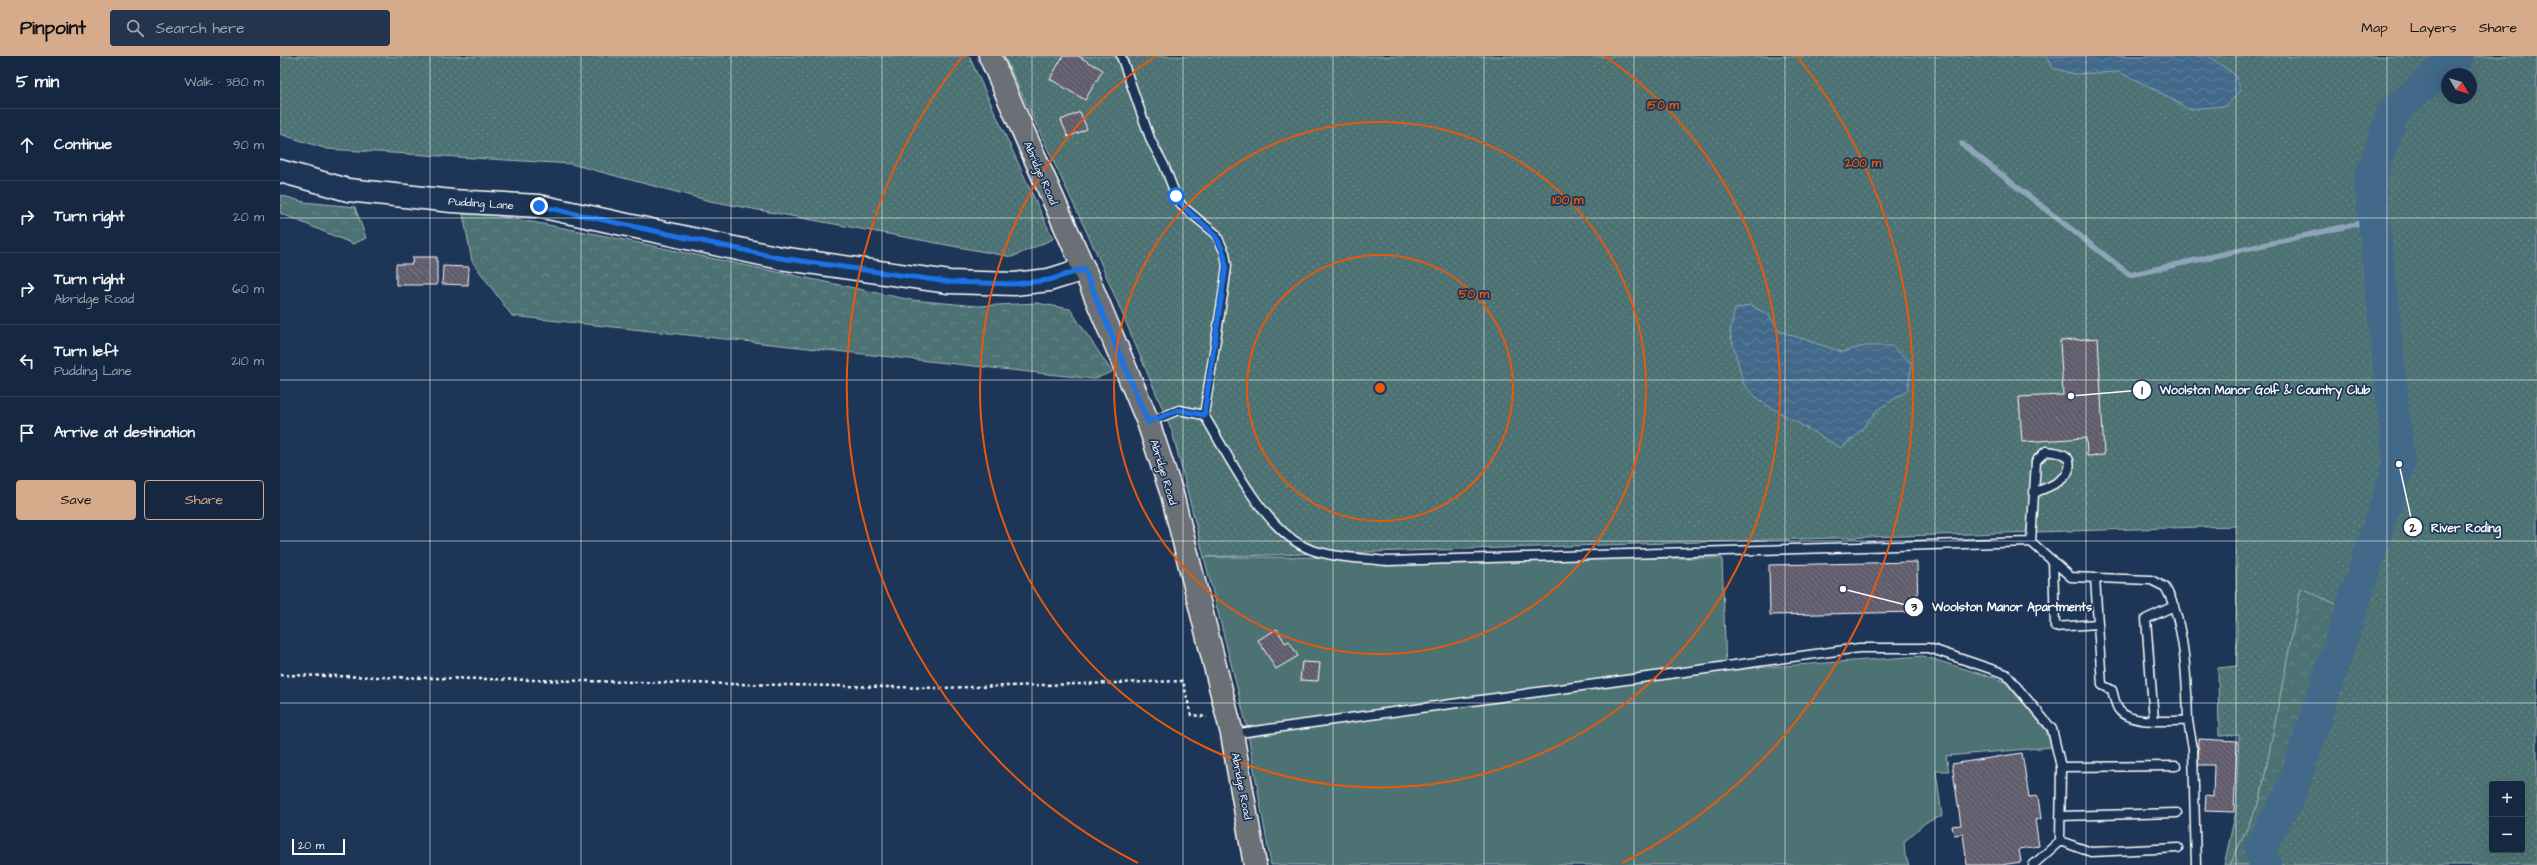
<!DOCTYPE html>
<html lang="en">
<head>
<meta charset="utf-8">
<style>
	:root { --surface:#162841; --page:#23344c; --text:#f1f3f6; --muted:#9ea6b1; --line:#35445a; --accent:#d6ab8b }
	body { margin:0; font-family:"Architects Daughter",sans-serif; background:var(--page); color:var(--text) }
	.controls { position:absolute; right:12px; bottom:12px; display:grid; overflow:hidden; border-radius:4px; box-shadow:0 4px 16px #0002 }
	.controls button { width:36px; height:36px; display:grid; place-items:center; padding:0; border:0; border-bottom:1px solid var(--line); background:var(--surface); color:var(--text); font:20px sans-serif }
	.compass { position:absolute; left:2161px; top:12px; width:36px; height:36px; border-radius:50%; background:var(--surface); box-shadow:0 4px 16px #0002; rotate:128deg }
	.scale { position:absolute; left:12px; bottom:10px; width:53px; box-sizing:border-box; padding-left:4px; border:2px solid #fff; border-top:0; font-size:11px; line-height:14px; white-space:nowrap; color:#fff; -webkit-text-stroke:3px #1d3557; paint-order:stroke }
	.stop { position:absolute; width:12px; height:12px; margin:-9px; border:3px solid #1a73e8; border-radius:50%; background:#fff }
	.stop.end { background:#1a73e8; border-color:#fff; box-shadow:0 1px 4px #0008 }
	.list { margin:0; padding:0; list-style:none }
	h2 { display:flex; justify-content:space-between; align-items:center; height:52px; margin:0; padding:0 16px; font-size:17px }
	h2 small { font-size:13px; font-weight:400; color:var(--muted) }
	.list li { display:grid; grid-template-columns:26px 1fr auto; gap:12px; align-items:center; box-sizing:border-box; height:72px; padding:0 16px; border-top:1px solid var(--line) }
	.list b { display:block; font-size:15px; white-space:nowrap }
	.list p { margin:0; font-size:13px; white-space:nowrap; color:var(--muted) }
	.list em { font-size:13px; font-style:normal; color:var(--muted) }
	.actions { display:flex; gap:8px; padding:12px 16px }
	.actions a { flex:1; padding:9px 0; border:1px solid var(--accent); border-radius:4px; text-align:center; font-size:14px; color:var(--accent) }
	.actions .main { background:var(--accent); color:#111 }
	.icon { flex:none; width:22px; height:22px; fill:none; stroke:currentColor; stroke-width:2; stroke-linecap:round; stroke-linejoin:round }
	.map { position:relative; flex:none; width:2257px; height:809px; overflow:hidden }
	header { display:flex; align-items:center; gap:24px; box-sizing:border-box; height:56px; padding:0 20px; background:var(--accent); color:#111 }
	header strong { font-size:19px }
	nav { display:flex; gap:22px; margin-inline-start:auto; font-size:14px }
	.search { width:280px; height:36px; background:var(--page); display:flex; align-items:center; gap:10px; box-sizing:border-box; padding:0 14px; border-radius:4px; color:var(--muted); font-size:15px }
	main { display:flex }
	aside { flex:1; background:var(--surface) }
	.map>svg:first-child { display:block }
</style>
</head>
<body>
<header>
<strong>Pinpoint</strong>
<div class="search"><svg class="icon" aria-label="search" viewBox="0 0 24 24"><circle cx="10" cy="10" r="6"/><path d="M15 15l6 6"/></svg>Search here</div>
<nav><a>Map</a><a>Layers</a><a>Share</a></nav>
</header>
<main>
<aside>
<h2>5 min<small>Walk · 380 m</small></h2>
<ul class="list">
<li><svg class="icon" aria-label="ahead" viewBox="0 0 24 24"><path d="M12 20V5M6 11l6-6 6 6"/></svg><div><b>Continue</b></div><em>90 m</em></li>
<li><svg class="icon" aria-label="right" viewBox="0 0 24 24"><path d="M7 20v-9h11M14 6l5 5-5 5"/></svg><div><b>Turn right</b></div><em>20 m</em></li>
<li><svg class="icon" aria-label="right" viewBox="0 0 24 24"><path d="M7 20v-9h11M14 6l5 5-5 5"/></svg><div><b>Turn right</b><p>Abridge Road</p></div><em>60 m</em></li>
<li><svg class="icon" aria-label="left" viewBox="0 0 24 24"><path d="M17 20v-9H6M10 6l-5 5 5 5"/></svg><div><b>Turn left</b><p>Pudding Lane</p></div><em>210 m</em></li>
<li><svg class="icon" aria-label="arrive" viewBox="0 0 24 24"><path d="M6 21V4h12l-3 4 3 4H6"/></svg><div><b>Arrive at destination</b></div></li>
</ul>
<div class="actions"><a class="main">Save</a><a>Share</a></div>
</aside>
<div class="map">
<svg width="2257" height="809" viewBox="0 0 2257 809">
	<defs>
		<pattern id="grass-dots" width="8" height="8" patternUnits="userSpaceOnUse"><rect width="8" height="8" fill="#4d7273"/><path d="M2 2h.1M6 6h.1" fill="none" stroke="#688788" stroke-width="1.8" stroke-linecap="round"/></pattern>
		<pattern id="forest-crowns" width="20" height="18" patternUnits="userSpaceOnUse"><rect width="20" height="18" fill="#4d7273"/><path d="M2 6a3 3 0 1 1 6 0M12 15a3 3 0 1 1 6 0" fill="none" stroke="#688788"/></pattern>
		<pattern id="water-waves" width="16" height="10" patternUnits="userSpaceOnUse"><rect width="16" height="10" fill="#42698a"/><path d="M0 5q4-4 8 0t8 0" fill="none" stroke="#5e809c"/></pattern>
		<pattern id="building-back-hatch" width="6" height="6" patternUnits="userSpaceOnUse"><rect width="6" height="6" fill="#605c6c"/><path d="M-1 5l2 2M0 0l6 6M5-1l2 2" fill="none" stroke="#787482"/></pattern>
	</defs>
	<rect width="100%" height="100%" fill="#1d3557"/>
	<filter id="ink" filterUnits="userSpaceOnUse"><feTurbulence type="fractalNoise" baseFrequency=".025" numOctaves="2"/><feDisplacementMap in="SourceGraphic" scale="8" xChannelSelector="R" yChannelSelector="G"/><feConvolveMatrix kernelMatrix="1 2 1 2 8 2 1 2 1" color-interpolation-filters="sRGB"/></filter>
	<g filter="url(#ink)">
		<path fill="url(#grass-dots)" stroke="#a6b8b9" fill-rule="evenodd" d="M0,0h689l84,183 -41,18 -302,-56 -139,-37 -244,-15 -47,-15z
			M724,0h1533v809h-313l12,-54 3,-76 -20,1 -1,-68 19,-2 -1,-140 -1032,31 -32,-126 -76,-179zM2167,18h24v24h-24zM2212,728h30v66h-30z"/>
		<path fill="url(#forest-crowns)" stroke="#a6b8b9" d="M0,139l24,7 51,5 11,31 -13,6 -73,-31z
			M182,153l134,25 315,66 67,6 59,-3 33,6 42,63 -18,7 -582,-63 -40,-55z
			M2021,532l37,17 -56,193 -30,63 1,4h-23l30,-65z"/>
		<path fill="#4d7273" stroke="#a6b8b9" d="M924,501l518,1 4,112 197,-14 81,25 42,49 6,17 -106,9 3,15h-13l6,45 -17,7 -21,19 1,13 4,10h-638l-25,-142z"/>
		<path fill="url(#water-waves)" stroke="#8ea5b9" d="M1766,0h162l27,19 6,15 -15,16 -38,3 -38,-22 -31,-15 -45,2 -22,-6z
			M1471,249l18,10 10,16 63,21 23,-6h26l21,17 -5,28 -30,19 -20,25 -16,13 -81,-47 -16,-16 -14,-52 5,-24z"/>
		<g fill="none" stroke-linecap="round" stroke-linejoin="round">
			<path stroke="#8ea5b9" stroke-width="5.5" d="M1682,88l168,131 244,-55"/>
			<path stroke="#42698a" stroke-width="32" d="M1985,809l-5,-18 30,-52 109,-331 -29,-284 23,-68 65,-56"/>
		</g>
		<path fill="url(#building-back-hatch)" stroke="#fff" d="M783,0h15l25,14 -18,30 -35,-21z
			M800,56l7,17 -19,8 -7,-17z
			M133,201h24v28h-41v-21h16z
			M163,210l26,1 -1,18 -26,-1z
			M1818,282l6,117 -17,1 -1,-18 -64,4 -3,-45 44,-2 -3,-54z
			M1637,506l1,50 -148,3 -1,-50z
			M997,573l8,14 4,-2 9,15 -22,13 -18,-29z
			M1022,606l18,1 -2,18 -18,-1z
			M1919,683l38,2 -3,71 -29,-1 1,-16 7,1 1,-31h-16z
			M1742,697l7,44 9,-1 3,23 -6,1 4,26 -20,3 2,13 -20,3h-34l-4,-31 -9,1 -2,-9 9,-1 -9,-61z"/>
		<g fill="none" stroke-linecap="round" stroke-linejoin="round">
			<defs>
				<path id="lane" d="M841,0l30,85 13,24 12,31 6,10 34,28 9,19 2,13 -4,29 -19,120c26,43 61,118 108,135 23,8 52,8 76,11l643,-19 40,35 80,3 14,7c20,33 22,95 23,134 -18,-1 -58,4 -69,-11 -4,-5 -5,-14 -7,-20l-10,-5 -7,-107
					M869,366l30,-12 25,5
					M1751,486l5,-81 10,-10c5,1 11,1 16,3 12,4 8,19 0,25 -7,6 -19,10 -28,14
					M1773,505l2,66 42,-3
					M1874,664l-8,-101 28,-13
					M1908,665l5,28 3,116
					M952,678l627,-86h70l77,26 46,55 9,38 -1,74 -27,24
					M1781,711l115,-1
					M1780,760l117,-3
					M1780,785l31,11 87,-4"/>
				<path id="secondary" d="M0,115l68,19 104,11 87,5 241,52 169,24 65,2 35,-4 35,-11"/>
				<path id="primary" d="M710,0l94,213 64,153 24,72 60,240 23,131"/>
			</defs>
			<use href="#lane" stroke="#fff" stroke-width="11"/>
			<use href="#secondary" stroke="#fff" stroke-width="25"/>
			<use href="#primary" stroke="#fff" stroke-width="25"/>
			<path stroke="#fff" stroke-width="2.5" stroke-dasharray="3 3" stroke-linecap="butt" d="M0,619l659,13 244,-7 8,34 16,2"/>
			<use href="#lane" stroke="#1d3557" stroke-width="8"/>
			<use href="#secondary" stroke="#1d3557" stroke-width="22"/>
			<use href="#primary" stroke="#6a7074" stroke-width="22"/>
		</g>
	</g>
	<g fill="none" stroke-linecap="round" stroke-linejoin="round" filter="url(#ink)">
		<path stroke="#1a73e8" stroke-width="5" d="M259,150l241,52 169,24 65,2 35,-4 35,-11 64,153 31,-12 25,5 22,-149c-5,-43 -32,-40 -50,-70"/>
	</g>
	<path fill="none" stroke="#fff" stroke-width="1" stroke-opacity="0.55" d="M150,0v809M301,0v809M451,0v809M602,0v809M752,0v809M903,0v809M1053,0v809M1204,0v809M1354,0v809M1505,0v809M1655,0v809M1806,0v809M1956,0v809M2107,0v809M0,162h2257M0,324h2257M0,485h2257M0,647h2257"/>
	<g fill="none" stroke="#e8590c" stroke-width="2">
		<circle cx="1100" cy="332" r="133"/>
		<circle cx="1100" cy="332" r="266"/>
		<path d="M1324 0A400 400 0 1 1 876 0"/>
		<path d="M858 807A533 533 0 0 1 683 0M1517 0A533 533 0 0 1 1342 807"/>
	</g>
	<g text-anchor="middle" stroke-width="3.5" stroke-linejoin="round" paint-order="stroke">
		<g font-size="11" fill="#fff" stroke="#1d3557">
			<text transform="translate(761 117) rotate(66)" y="4">Abridge Road</text>
			<text transform="translate(201 147) rotate(4)" y="4">Pudding Lane</text>
			<text transform="translate(884 416) rotate(73)" y="4">Abridge Road</text>
			<text transform="translate(962 730) rotate(79)" y="4">Abridge Road</text>
		</g>
	</g>
	<circle cx="1100" cy="332" r="6" fill="#e8590c" stroke="#1d3557" stroke-width="2"/>
	<g font-size="12" text-anchor="middle" font-weight="bold" fill="#e8590c" stroke="#1d3557" stroke-width="3.5" stroke-linejoin="round" paint-order="stroke">
		<text x="1383" y="53">150 m</text>
		<text x="1583" y="111">200 m</text>
		<text x="1288" y="148">100 m</text>
		<text x="1194" y="242">50 m</text>
	</g>
	<path fill="none" stroke="#fff" stroke-width="1.5" d="M1791 340L1862 334M2119 408L2133 471M1563 533L1634 551"/>
	<g fill="#fff" stroke="#1d3557" stroke-width="1.5">
		<circle cx="1791" cy="340" r="4"/>
		<circle cx="2119" cy="408" r="4"/>
		<circle cx="1563" cy="533" r="4"/>
		<circle cx="1862" cy="334" r="10"/>
		<circle cx="2133" cy="471" r="10"/>
		<circle cx="1634" cy="551" r="10"/>
	</g>
	<g font-size="12" text-anchor="middle" font-weight="bold" fill="#111">
		<text x="1862" y="338">1</text>
		<text x="2133" y="476">2</text>
		<text x="1634" y="555">3</text>
	</g>
	<g font-size="12" text-anchor="middle" font-weight="bold" fill="#fff" stroke="#1d3557" stroke-width="3.5" stroke-linejoin="round" paint-order="stroke">
		<text x="1985" y="338">Woolston Manor Golf &amp; Country Club</text>
		<text x="2186" y="476">River Roding</text>
		<text x="1732" y="555">Woolston Manor Apartments</text>
	</g>
</svg>
<div class="controls">
<button>+</button>
<button>−</button>
</div>
<svg class="compass" viewBox="-18 -18 36 36"><path d="M0-13l5 13h-10z" fill="#e53935"/><path d="M0 13l5-13h-10z" fill="#9ea6b1"/></svg>
<div class="scale">20 m</div>
<div class="stop" style="left:896px;top:140px"></div>
<div class="stop end" style="left:259px;top:150px"></div>
</div>
</main>
</body>
</html>
